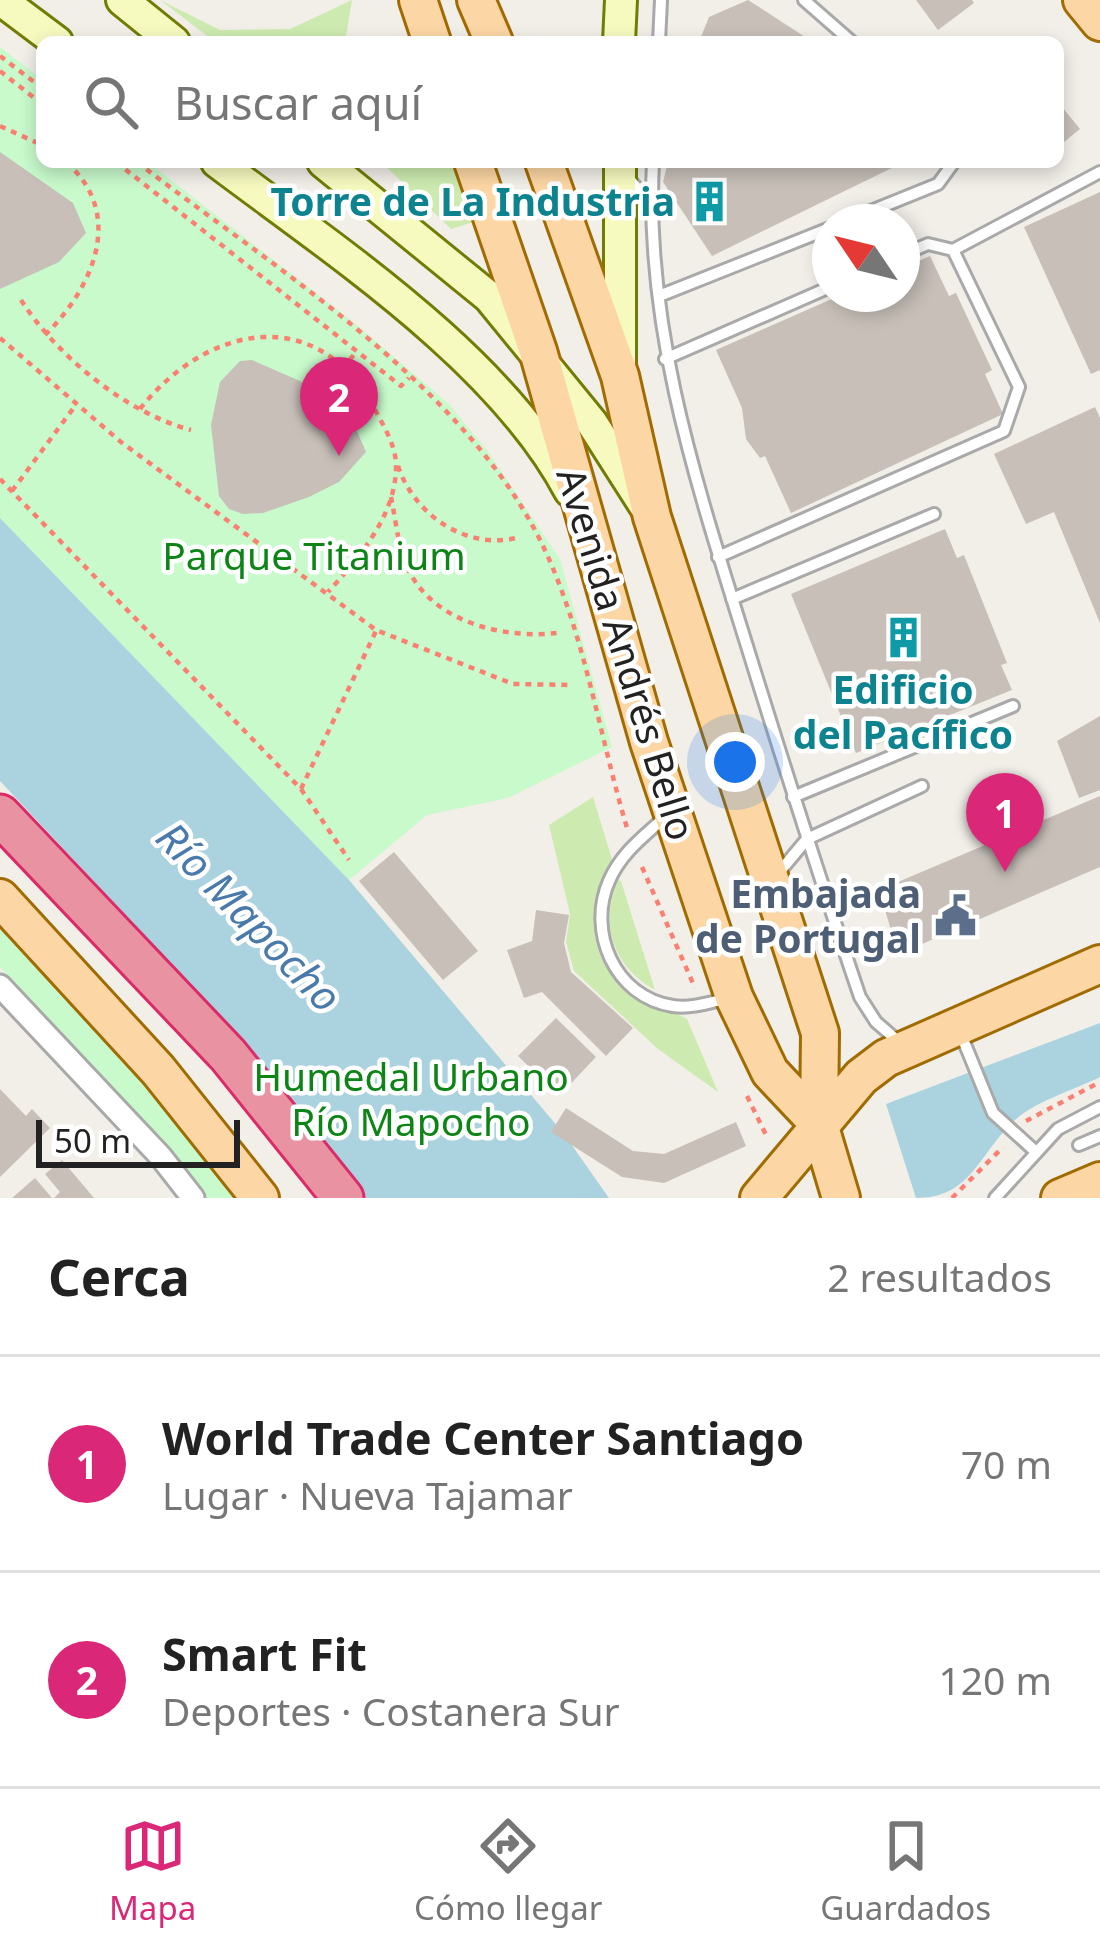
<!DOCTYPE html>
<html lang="es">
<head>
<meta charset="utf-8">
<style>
	:root { --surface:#fff; --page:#f2f2f2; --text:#222; --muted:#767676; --line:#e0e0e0; --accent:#db2777 }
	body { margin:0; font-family:"Noto Sans",sans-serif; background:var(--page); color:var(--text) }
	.compass { position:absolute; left:812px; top:204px; width:108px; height:108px; border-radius:50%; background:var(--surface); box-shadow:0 6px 18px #0003; rotate:305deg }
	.scale { position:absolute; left:36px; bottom:30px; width:204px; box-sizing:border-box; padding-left:12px; border:6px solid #222; border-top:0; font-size:33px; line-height:42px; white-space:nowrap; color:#222; -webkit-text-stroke:9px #fff; paint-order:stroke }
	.you { position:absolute; left:735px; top:762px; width:42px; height:42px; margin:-30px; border:9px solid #fff; border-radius:50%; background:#1a73e8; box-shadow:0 0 0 18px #1a73e833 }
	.badge { display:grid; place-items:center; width:78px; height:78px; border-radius:50%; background:var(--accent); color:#fff; font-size:39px; font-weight:700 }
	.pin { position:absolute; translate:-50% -99px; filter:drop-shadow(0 3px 6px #0008) }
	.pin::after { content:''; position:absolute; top:63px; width:42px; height:36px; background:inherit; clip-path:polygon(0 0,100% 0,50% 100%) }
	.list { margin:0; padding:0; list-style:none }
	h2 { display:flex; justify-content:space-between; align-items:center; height:156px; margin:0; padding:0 48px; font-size:51px }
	h2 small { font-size:39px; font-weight:400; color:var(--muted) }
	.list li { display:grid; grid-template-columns:78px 1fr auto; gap:36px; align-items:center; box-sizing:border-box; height:216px; padding:0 48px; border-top:3px solid var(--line) }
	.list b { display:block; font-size:45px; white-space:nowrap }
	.list p { margin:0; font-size:39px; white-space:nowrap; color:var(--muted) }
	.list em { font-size:39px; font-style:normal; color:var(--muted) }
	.icon { flex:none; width:66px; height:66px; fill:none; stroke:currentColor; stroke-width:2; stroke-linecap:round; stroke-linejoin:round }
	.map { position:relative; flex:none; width:1100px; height:1198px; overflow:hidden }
	.search { position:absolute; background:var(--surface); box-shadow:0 6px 18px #0003; left:36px; right:36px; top:36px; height:132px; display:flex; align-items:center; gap:30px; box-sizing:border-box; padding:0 42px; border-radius:18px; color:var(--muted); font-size:45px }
	.sheet { height:588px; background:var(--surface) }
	nav { display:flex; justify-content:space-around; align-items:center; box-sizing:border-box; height:168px; border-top:3px solid var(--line); background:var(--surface); font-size:33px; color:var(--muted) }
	nav a { display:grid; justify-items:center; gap:6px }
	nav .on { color:var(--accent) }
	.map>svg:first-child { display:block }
</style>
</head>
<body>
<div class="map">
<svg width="1100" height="1198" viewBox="0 0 1100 1198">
	<rect width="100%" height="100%" fill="#f2efe9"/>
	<path fill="#cdebb0" d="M160,0l60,30 70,-1 62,-29 -7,42h-130z
		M381,162h75l21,59 -26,8z
		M593,797l19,62c-29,53 -25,109 30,143 14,9 31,8 45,17l31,73 -60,-43 -84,-78 -8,-29 4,-28 -21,-89z
		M618,880l3,1 34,109c-42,-24 -56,-65 -37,-110z"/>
	<path fill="#c8facc" d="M0,47l42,32v83h106l209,163 92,79 38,46 73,109 52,188 -104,51 -81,17 -78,65 -349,-362z
		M0,920l192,216 45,62h-32l-205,-231z"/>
	<path fill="#aad3df" d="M0,518l349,362 215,254 45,64h-243l-147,-183 -219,-234z
		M1100,1023v54c-26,13 -64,24 -85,43 -37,34 -43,78 -99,78l-30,-94z"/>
	<path fill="#c7bfb8" d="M748,0l65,42h-114l10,-25z
		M916,0h56l2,3 -36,27z
		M1058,102l22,27 -22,18z
		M0,152l73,51 13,30 -27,29 -59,27z
		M668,162h236l-192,94 -49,-74z
		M1100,192v178l-9,4 -67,-147z
		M930,256l19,40 7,-3 36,77 -7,4 18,40 -212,99 -26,-57 -5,2 -14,-19 -4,-31 -26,-58 127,-56h59v-26z
		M252,360l48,21 28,20 25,21 13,30 -27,30 -30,15 -46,16 -20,1 -14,-5 -10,-13 -8,-71 9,-43 20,-21z
		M1095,407l5,11v205l-46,-111 -28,12 -32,-70z
		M945,529l12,29 7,-3 43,108 -6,2 11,25 -156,63 -65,-159z
		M1100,716v74l-21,8 -22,-57z
		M1100,796v71l-194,84 -15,-21 -12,-40z
		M394,852l84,99 -35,29 -84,-99z
		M536,910l33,5 -5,28 7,29 62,56 -27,28 -64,-64 -18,6 -17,-48 25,-9z
		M556,1018l40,39 -37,39 -41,-40z
		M0,1089l26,27 6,-7 18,19 -50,49z
		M566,1108l67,43 31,3 72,-32 10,24 -82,37 -42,-6 -71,-45z
		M62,1160l32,38h-40l6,-6 -15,-18z
		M35,1178l17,20h-40z"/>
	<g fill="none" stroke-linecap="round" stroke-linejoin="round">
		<defs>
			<path id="lane" d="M804,0l48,42
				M659,42l2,-42
				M653,162c-9,172 48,335 98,497 35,113 71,226 109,338l16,25 23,20
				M626,175l25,30
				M844,222l94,-38 16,-22
				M902,255l26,-11 25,6 147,-78
				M659,296l171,-68
				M665,359l165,-72
				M718,557l286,-126 15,-44 -66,-137
				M732,599l202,-85
				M793,797l220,-91
				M665,817c-21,19 -44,36 -56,64 -22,50 5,116 64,125 18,3 38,-4 56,-8
				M776,876l31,-37 115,-53
				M960,1032l33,81 43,39
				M1079,1145l21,-9
				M995,1198l63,-69 42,-22"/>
			<path id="street" d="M0,986l161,171 32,41"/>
			<path id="secondary" d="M1,0l56,42
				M122,0l52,42
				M619,42l2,-42
				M217,162c118,89 283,197 353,329
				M323,162l166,135 103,126 53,83
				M620,364v-202"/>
			<path id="primary" d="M418,0l14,42
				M476,0l18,42
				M1082,0l18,22
				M473,162l65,189 111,391 85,255 36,75 49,52
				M544,162l76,214 32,141 168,516 -1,91 22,74
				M0,898l158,172 102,128
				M759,1198l102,-121 25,-19 214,-94
				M1060,1198l40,-17"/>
			<path id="highway" d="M0,815l228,240 115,143"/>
		</defs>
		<use href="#lane" stroke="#a9a9a9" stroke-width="16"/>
		<use href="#street" stroke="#a9a9a9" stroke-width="27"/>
		<use href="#secondary" stroke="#707d05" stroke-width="36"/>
		<use href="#primary" stroke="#a06b00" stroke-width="42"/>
		<use href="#highway" stroke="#dc2a67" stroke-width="45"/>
		<path stroke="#fa8072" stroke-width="4.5" stroke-dasharray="6 6" stroke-linecap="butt" d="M0,56l42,32
			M0,71l42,33
			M0,126l42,19
			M116,162l285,224 8,-8
			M137,162c134,104 318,217 399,370 47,90 62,199 91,296
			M21,300c36,56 105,113 170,130
			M45,335c48,-47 81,-121 21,-173
			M0,338l121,104 255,188 137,54 59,1
			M342,369l15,-18
			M140,409c64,-81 173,-109 233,-3 9,17 23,39 23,59 1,49 -37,93 -68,127
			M398,466c16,49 70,86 122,71
			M0,479l301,310 48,71
			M12,491l63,-85
			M391,497c5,24 7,51 18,74 26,52 96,68 148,62
			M301,789l75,-158
			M642,867l53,121
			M747,1096l21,43
			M1026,1121l74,-39
			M952,1198l51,-51"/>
		<use href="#lane" stroke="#fff" stroke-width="10"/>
		<use href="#street" stroke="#fff" stroke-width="21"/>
		<use href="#secondary" stroke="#f7fabf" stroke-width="30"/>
		<use href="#primary" stroke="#fcd6a4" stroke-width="36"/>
		<use href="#highway" stroke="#e892a2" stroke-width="39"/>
	</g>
	<defs>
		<symbol id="building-bare" viewBox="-9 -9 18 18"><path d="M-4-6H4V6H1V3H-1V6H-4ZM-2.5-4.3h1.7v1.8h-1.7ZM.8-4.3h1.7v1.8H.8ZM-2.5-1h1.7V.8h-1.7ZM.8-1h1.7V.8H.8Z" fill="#0f9aa8" stroke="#fff" stroke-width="2.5" paint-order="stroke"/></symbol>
		<symbol id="civic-bare" viewBox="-9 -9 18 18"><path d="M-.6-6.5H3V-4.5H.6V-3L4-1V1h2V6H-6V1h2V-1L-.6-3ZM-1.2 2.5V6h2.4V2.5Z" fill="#5c6f8a" stroke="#fff" stroke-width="2.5" paint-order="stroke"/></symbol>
	</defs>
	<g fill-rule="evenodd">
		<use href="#building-bare" x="680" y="172" width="59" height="59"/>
		<use href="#building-bare" x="874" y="608" width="59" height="59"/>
		<use href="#civic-bare" x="926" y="886" width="59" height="59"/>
	</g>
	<g text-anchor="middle" stroke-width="9" stroke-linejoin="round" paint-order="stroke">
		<g font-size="39" font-weight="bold" fill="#0d838f" stroke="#fff" text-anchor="end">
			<text x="675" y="216">Torre de La Industria</text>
			<text x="903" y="704" text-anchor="middle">Edificio<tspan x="903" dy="45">del Pacífico</tspan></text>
		</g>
		<g font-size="39" fill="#0c8416" stroke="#fff">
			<text x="314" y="570">Parque Titanium</text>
			<text x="411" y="1091">Humedal Urbano<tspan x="411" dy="45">Río Mapocho</tspan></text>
		</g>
		<g font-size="39" fill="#222" stroke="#fff">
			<text transform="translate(626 654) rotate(73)" y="14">Avenida Andrés Bello</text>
		</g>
		<g font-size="39" font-weight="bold" fill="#4e5e75" stroke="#fff" text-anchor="end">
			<text x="921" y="908">Embajada<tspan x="921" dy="45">de Portugal</tspan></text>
		</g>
		<g font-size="42" font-style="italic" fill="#4a7aab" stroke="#fff">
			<text transform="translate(249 917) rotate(46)" y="15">Río Mapocho</text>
		</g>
	</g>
</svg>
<svg class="compass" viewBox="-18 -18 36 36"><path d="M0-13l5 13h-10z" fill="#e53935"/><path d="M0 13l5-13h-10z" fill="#767676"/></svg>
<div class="scale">50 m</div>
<div class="you"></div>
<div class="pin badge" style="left:1005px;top:872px">1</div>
<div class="pin badge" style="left:339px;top:456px">2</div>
<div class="search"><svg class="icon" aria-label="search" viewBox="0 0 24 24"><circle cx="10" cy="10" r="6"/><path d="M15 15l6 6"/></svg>Buscar aquí</div>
</div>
<section class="sheet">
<h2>Cerca<small>2 resultados</small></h2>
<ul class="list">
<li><span class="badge">1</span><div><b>World Trade Center Santiago</b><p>Lugar · Nueva Tajamar</p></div><em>70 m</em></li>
<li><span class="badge">2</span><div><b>Smart Fit</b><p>Deportes · Costanera Sur</p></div><em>120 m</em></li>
</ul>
</section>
<nav>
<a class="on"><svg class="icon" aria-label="map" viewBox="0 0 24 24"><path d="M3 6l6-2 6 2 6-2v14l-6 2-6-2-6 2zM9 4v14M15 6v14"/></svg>Mapa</a>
<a><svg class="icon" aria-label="directions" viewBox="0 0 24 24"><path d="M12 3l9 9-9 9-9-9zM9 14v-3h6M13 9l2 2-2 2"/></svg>Cómo llegar</a>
<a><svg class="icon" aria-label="saved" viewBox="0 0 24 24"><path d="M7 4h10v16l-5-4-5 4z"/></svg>Guardados</a>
</nav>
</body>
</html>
